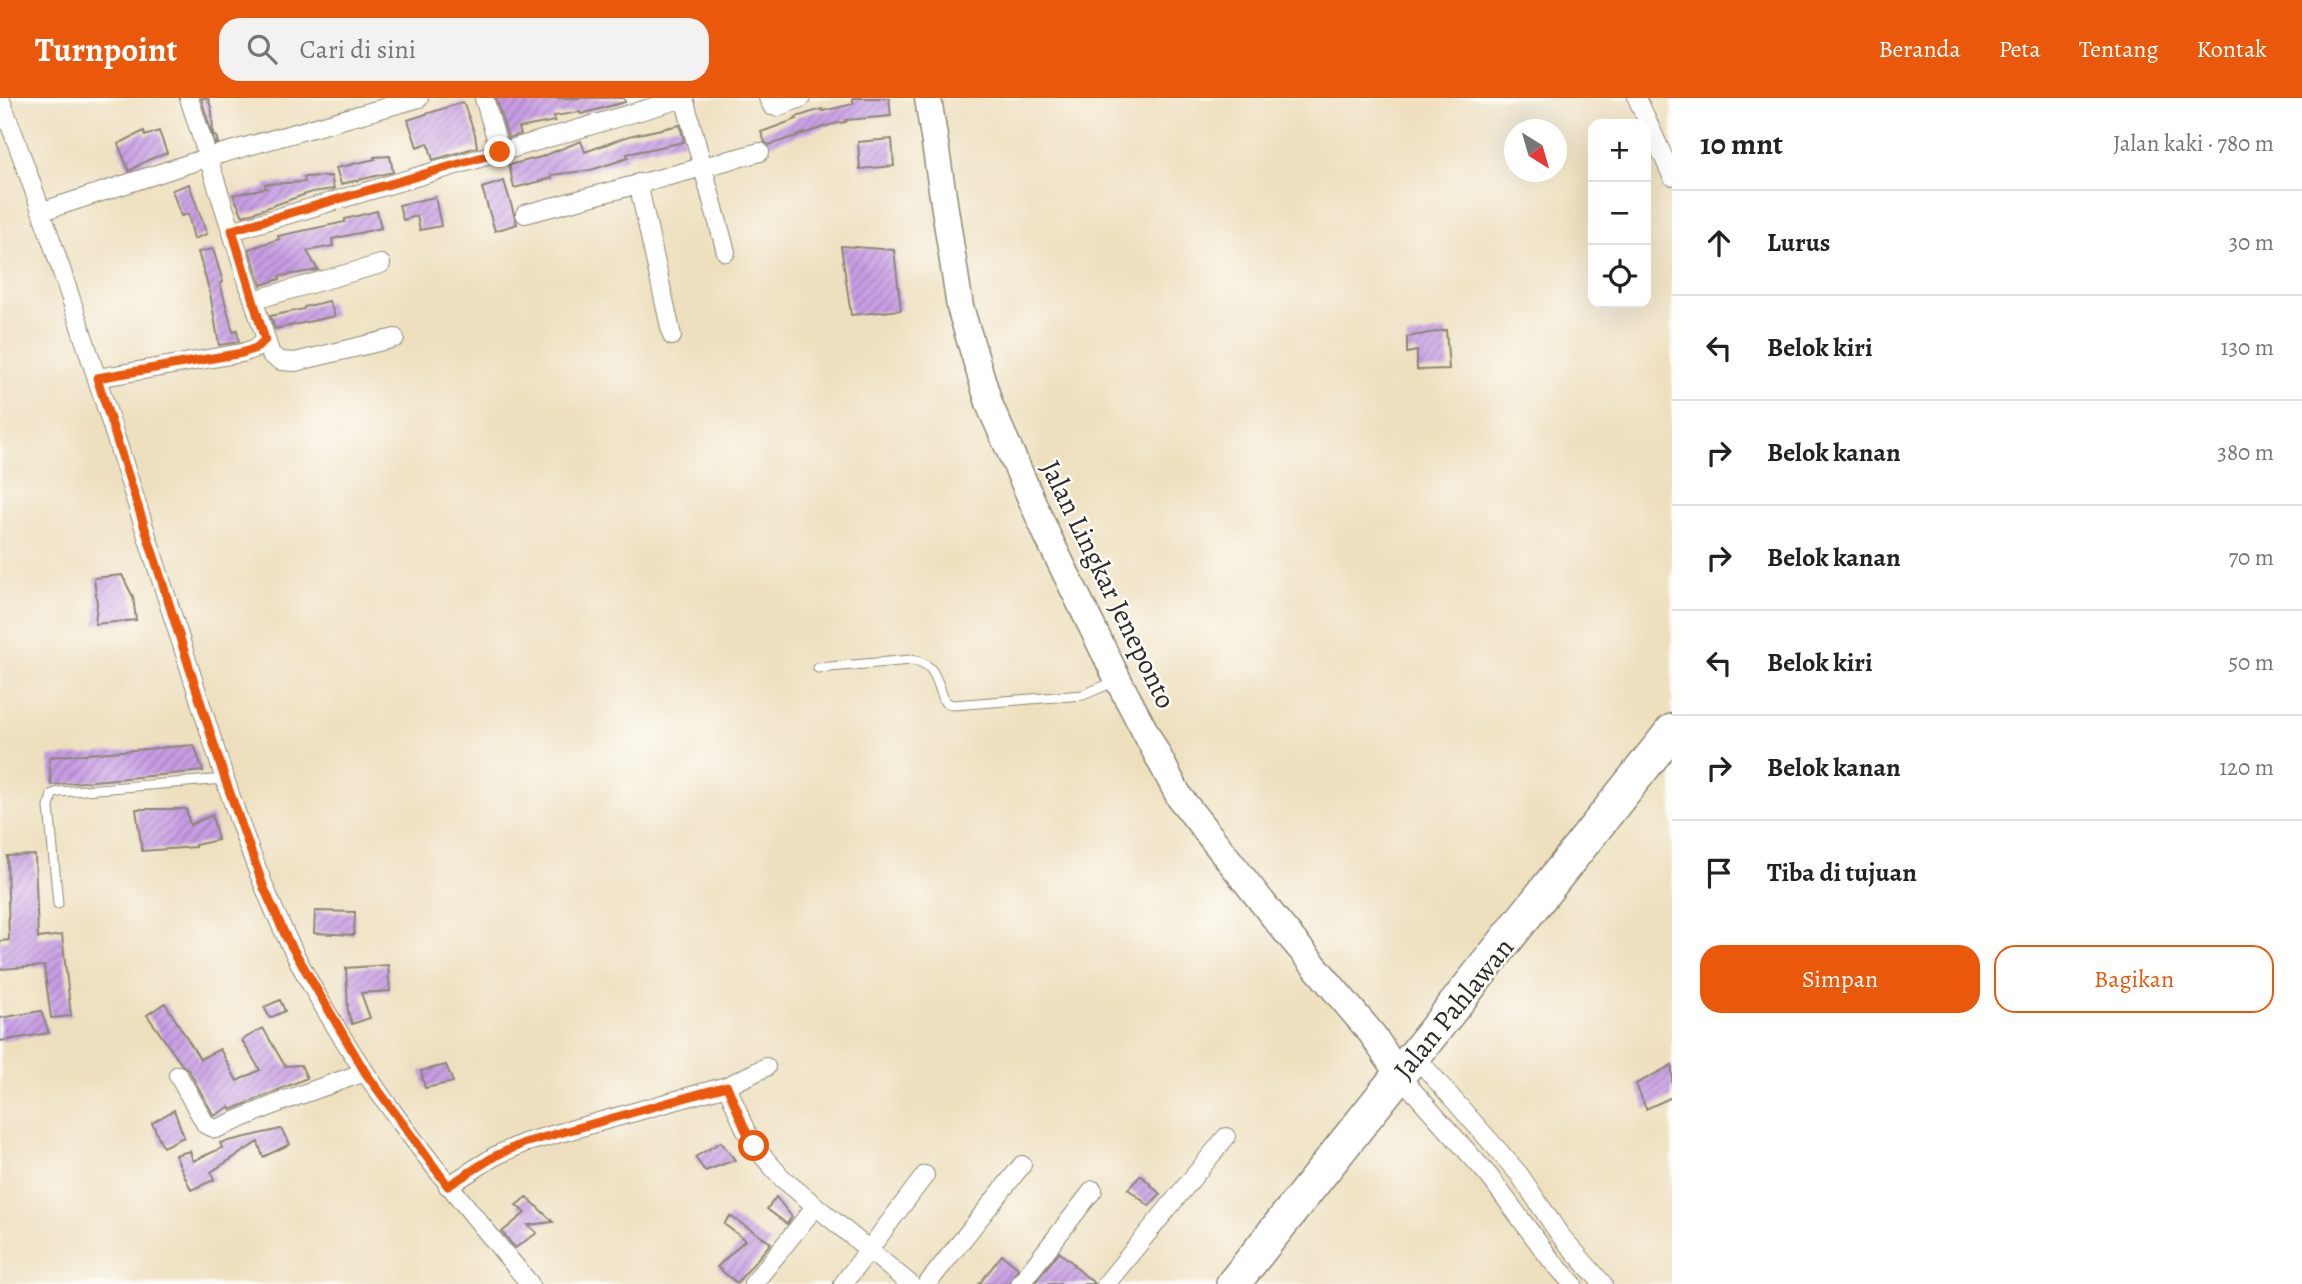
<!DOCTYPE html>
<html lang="id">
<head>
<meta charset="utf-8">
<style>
	:root { --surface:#fff; --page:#f2f2f2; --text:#222; --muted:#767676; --line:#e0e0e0; --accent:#ea580c }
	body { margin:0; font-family:Alegreya,serif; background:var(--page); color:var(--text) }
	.controls { position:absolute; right:21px; top:21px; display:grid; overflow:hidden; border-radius:14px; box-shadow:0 7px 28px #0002 }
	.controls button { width:63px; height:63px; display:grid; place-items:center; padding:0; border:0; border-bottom:2px solid var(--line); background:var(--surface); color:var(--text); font:35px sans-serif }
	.compass { position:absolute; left:1504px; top:21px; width:63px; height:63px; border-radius:50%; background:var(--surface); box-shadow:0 7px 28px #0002; rotate:143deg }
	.stop { position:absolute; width:21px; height:21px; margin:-16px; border:5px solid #ea580c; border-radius:50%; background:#fff }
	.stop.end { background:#ea580c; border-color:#fff; box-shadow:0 2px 7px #0008 }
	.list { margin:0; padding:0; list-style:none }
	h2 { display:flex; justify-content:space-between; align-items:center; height:91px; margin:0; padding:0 28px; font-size:30px }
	h2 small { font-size:23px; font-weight:400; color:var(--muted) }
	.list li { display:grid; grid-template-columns:46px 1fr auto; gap:21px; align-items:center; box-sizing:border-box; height:105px; padding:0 28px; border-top:2px solid var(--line) }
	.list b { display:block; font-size:26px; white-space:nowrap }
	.list em { font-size:23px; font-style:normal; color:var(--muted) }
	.actions { display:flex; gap:14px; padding:21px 28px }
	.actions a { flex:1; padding:16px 0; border:2px solid var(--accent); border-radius:21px; text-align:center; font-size:24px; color:var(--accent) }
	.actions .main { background:var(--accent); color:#fff }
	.icon { flex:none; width:38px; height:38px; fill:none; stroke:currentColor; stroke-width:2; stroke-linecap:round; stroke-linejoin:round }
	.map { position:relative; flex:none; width:1672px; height:1186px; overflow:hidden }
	header { display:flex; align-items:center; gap:42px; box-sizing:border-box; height:98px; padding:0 35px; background:var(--accent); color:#fff }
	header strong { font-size:33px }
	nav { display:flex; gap:38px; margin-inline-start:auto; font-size:24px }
	.search { width:490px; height:63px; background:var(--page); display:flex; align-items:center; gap:18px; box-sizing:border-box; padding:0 24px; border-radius:21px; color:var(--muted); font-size:26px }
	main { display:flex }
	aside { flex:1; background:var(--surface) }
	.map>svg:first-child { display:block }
</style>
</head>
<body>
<header>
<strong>Turnpoint</strong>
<div class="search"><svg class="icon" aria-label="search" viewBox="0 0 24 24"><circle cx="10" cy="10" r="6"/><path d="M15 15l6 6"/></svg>Cari di sini</div>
<nav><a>Beranda</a><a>Peta</a><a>Tentang</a><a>Kontak</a></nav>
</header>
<main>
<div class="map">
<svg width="1672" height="1186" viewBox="0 0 1672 1186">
	<defs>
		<pattern id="building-hatch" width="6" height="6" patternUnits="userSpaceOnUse" patternTransform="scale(1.75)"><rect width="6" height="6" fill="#c89de4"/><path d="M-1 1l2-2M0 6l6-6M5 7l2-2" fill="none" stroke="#a380b9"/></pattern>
	</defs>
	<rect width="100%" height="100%" fill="#fdfcf7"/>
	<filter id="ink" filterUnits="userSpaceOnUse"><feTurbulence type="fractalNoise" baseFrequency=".0143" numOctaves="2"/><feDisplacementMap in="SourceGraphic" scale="14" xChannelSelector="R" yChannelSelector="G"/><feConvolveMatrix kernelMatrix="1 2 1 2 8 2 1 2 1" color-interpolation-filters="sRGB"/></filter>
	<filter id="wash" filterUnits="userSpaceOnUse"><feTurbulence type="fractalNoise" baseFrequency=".00686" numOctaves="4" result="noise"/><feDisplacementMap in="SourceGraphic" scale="28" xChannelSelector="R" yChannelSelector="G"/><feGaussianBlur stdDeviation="1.57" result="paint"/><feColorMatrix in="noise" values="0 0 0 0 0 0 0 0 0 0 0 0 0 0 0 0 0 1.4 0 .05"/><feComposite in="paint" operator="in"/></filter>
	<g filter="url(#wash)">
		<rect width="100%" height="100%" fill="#eee0bf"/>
		<g id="blocks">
			<path fill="url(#building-hatch)" d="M201,0h7l4,13 1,25h3l2,7 -3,1z
				M496,0h128l1,4 -44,12 -1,-2 -26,4 1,5 -36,7 2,6 -13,4z
				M853,0h36l2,18 -46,4 1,2 -13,2 -64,21 -4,-3 -4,-10 36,-13 -1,-2 26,-8 1,2 30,-7z
				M463,4l12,32 2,13 -44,13 -5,-17 -11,4 -9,-27z
				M680,27l4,17 -57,12 1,4 -37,12 -40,5 1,3 -38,10 -5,-23 32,-8 40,-16 4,11 44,-16z
				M144,33l1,5 14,-5 8,22 -19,7 -19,11 -11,-27z
				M892,41l2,27 -34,3 -2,-27z
				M390,58l3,16 -52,12 -5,-16 39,-9 -1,-2z
				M331,78l3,13 -22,3 -69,24 -10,-21 33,-7 -1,-4 40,-2 -1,-5z
				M504,83l13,43 -22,7 -13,-43z
				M189,86l18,50 -13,5 -6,-25 -7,2 -9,-26z
				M435,99l6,29 -21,4 -3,-14 -14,4 -4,-15z
				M377,113l4,17 -49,11 1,7 -26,5 11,19 -39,6 1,3 -19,6 -12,-36 30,-10 -1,-3 67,-14v-3z
				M841,148l53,4 7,60 -50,5z
				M213,151l10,33 -3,1 13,49 4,-2 2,12 -20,3 -9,-52 -12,-41z
				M329,203l6,15 -60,13 -5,-13 34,-7v-2z
				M1446,232l3,39 -32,1v-19l-10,2v-16z
				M122,477l11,22 3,23 -41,4 2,-20 -3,-26z
				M194,647l9,26 -152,14 -2,-28z
				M136,711h50l4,16 22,-10 6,25 -23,5v2l-53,4z
				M35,757l3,83 24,-3 9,81 -20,2 -7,-52 -44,3v-28l9,-1 -2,-84z
				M315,813l40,1 -1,23 -40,-2z
				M388,867l2,26 -29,2 9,25 -18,6 -4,-12 -2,-44z
				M280,902l5,11 -15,7 -6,-11z
				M165,905l35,56 20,-10 17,32 23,-11 -18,-30 21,-12 22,38 16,-1 6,13 -76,32 -2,-3 -15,9 -26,-47 -6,-4 -35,-50z
				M41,913l8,22 -49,8v-23z
				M446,967l7,17 -28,6 -4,-17z
				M1672,967v32l-26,12 -10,-25z
				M174,1012l10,27 -21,10 -11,-24z
				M281,1031l9,15 -27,13 -5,-15 -47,30 3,8 -23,10 -16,-35 15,-4 3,10 29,-13 -2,-5z
				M721,1044l14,18 -30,11 -10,-14z
				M1141,1077l19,19 -11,12 -21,-17z
				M527,1099l26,25 -25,3 9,8 -22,15 -13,-16 23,-19 -9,-8z
				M776,1099l16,20 -5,7 -20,-15z
				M730,1118l41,27 -34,40 -20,-16 28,-27 -21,-16z
				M1059,1154l15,12 -1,1 22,19h-61z
				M1002,1157l16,13 -9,16h-30z"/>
		</g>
	</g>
	<g filter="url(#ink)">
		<use href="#blocks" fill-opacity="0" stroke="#8c8675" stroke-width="2"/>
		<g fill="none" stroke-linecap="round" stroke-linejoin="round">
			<defs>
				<path id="lane" d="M818,570l93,-8c25,2 25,21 34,42l8,3 130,-10 33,-14
					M58,806l-9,-97 3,-13 7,-2 166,-13"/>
				<path id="street" d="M0,0c69,181 123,367 183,550 31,96 59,195 102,286 61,129 154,241 245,350
					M189,0l82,257 10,6 14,1 100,-24
					M484,0l16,54
					M684,0l42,154
					M768,0l4,8 5,1 24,-9
					M1637,0l35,78
					M638,85l34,153
					M43,113l163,-53 213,-60
					M525,116l235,-62
					M232,133l452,-133
					M254,202l127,-36
					M97,280l145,-25 14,-5 9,-8
					M1415,958l104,118 41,61 43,49
					M178,977l28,50 10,4 67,-28 82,-29
					M1399,977l90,101 62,84 22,24
					M727,988l18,43 9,17 29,33 127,105
					M448,1088l47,-30 29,-13 203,-57 39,-19
					M753,1186l62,-77
					M843,1186l82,-109
					M927,1186l95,-119
					M1020,1186l73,-94
					M1106,1186l120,-147"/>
				<path id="secondary" d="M928,0l32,209 30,99 58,131 70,143 62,118 97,123 95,113 27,41"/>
				<path id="highway" d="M1233,1186l439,-553"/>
			</defs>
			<use href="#lane" stroke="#8c8675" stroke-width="11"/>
			<use href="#street" stroke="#8c8675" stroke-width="20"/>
			<use href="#secondary" stroke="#8c8675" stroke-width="29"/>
			<use href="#highway" stroke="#8c8675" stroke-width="36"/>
			<use href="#lane" stroke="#fff" stroke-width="9"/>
			<use href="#street" stroke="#fff" stroke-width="18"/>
			<use href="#secondary" stroke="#fff" stroke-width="26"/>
			<use href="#highway" stroke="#fff" stroke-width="33"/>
		</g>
	</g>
	<g fill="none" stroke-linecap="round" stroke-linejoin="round" filter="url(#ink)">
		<path stroke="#ea580c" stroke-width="9" d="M500,54l-268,78 33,110 -9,8 -14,5 -145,25 128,401 39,109 22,49 79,135 83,114 47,-30 29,-13 203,-57 18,43 9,17"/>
	</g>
	<g text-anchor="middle" stroke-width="5" stroke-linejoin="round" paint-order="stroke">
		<g font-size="28" fill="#2b2b2b" stroke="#fdfcf7">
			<text transform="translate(1109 486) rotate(64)" y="10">Jalan Lingkar Jeneponto</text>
			<text transform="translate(1453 910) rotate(-51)" y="10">Jalan Pahlawan</text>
		</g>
	</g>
</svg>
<div class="controls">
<button>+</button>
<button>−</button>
<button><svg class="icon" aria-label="locate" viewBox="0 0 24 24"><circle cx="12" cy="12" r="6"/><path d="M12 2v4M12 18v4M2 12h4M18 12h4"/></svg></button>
</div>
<svg class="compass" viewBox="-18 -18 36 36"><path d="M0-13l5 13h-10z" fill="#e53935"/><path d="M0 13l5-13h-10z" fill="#767676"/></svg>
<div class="stop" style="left:754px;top:1048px"></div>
<div class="stop end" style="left:500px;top:54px"></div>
</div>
<aside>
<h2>10 mnt<small>Jalan kaki · 780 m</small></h2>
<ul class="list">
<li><svg class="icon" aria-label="ahead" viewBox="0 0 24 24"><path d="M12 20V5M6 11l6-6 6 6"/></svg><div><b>Lurus</b></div><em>30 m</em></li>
<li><svg class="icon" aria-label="left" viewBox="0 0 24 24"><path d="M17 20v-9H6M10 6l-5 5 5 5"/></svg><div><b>Belok kiri</b></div><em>130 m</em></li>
<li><svg class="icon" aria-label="right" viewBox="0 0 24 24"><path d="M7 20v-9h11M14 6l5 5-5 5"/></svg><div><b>Belok kanan</b></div><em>380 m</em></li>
<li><svg class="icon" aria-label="right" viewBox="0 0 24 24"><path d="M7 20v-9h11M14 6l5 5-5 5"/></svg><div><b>Belok kanan</b></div><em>70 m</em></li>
<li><svg class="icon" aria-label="left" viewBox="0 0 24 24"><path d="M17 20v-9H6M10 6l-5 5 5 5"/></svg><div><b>Belok kiri</b></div><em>50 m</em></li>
<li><svg class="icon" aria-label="right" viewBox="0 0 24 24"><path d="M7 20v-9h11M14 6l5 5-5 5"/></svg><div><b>Belok kanan</b></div><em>120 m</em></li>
<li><svg class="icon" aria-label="arrive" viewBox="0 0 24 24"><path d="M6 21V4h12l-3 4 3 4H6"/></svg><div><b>Tiba di tujuan</b></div></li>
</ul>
<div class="actions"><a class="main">Simpan</a><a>Bagikan</a></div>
</aside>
</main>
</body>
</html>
